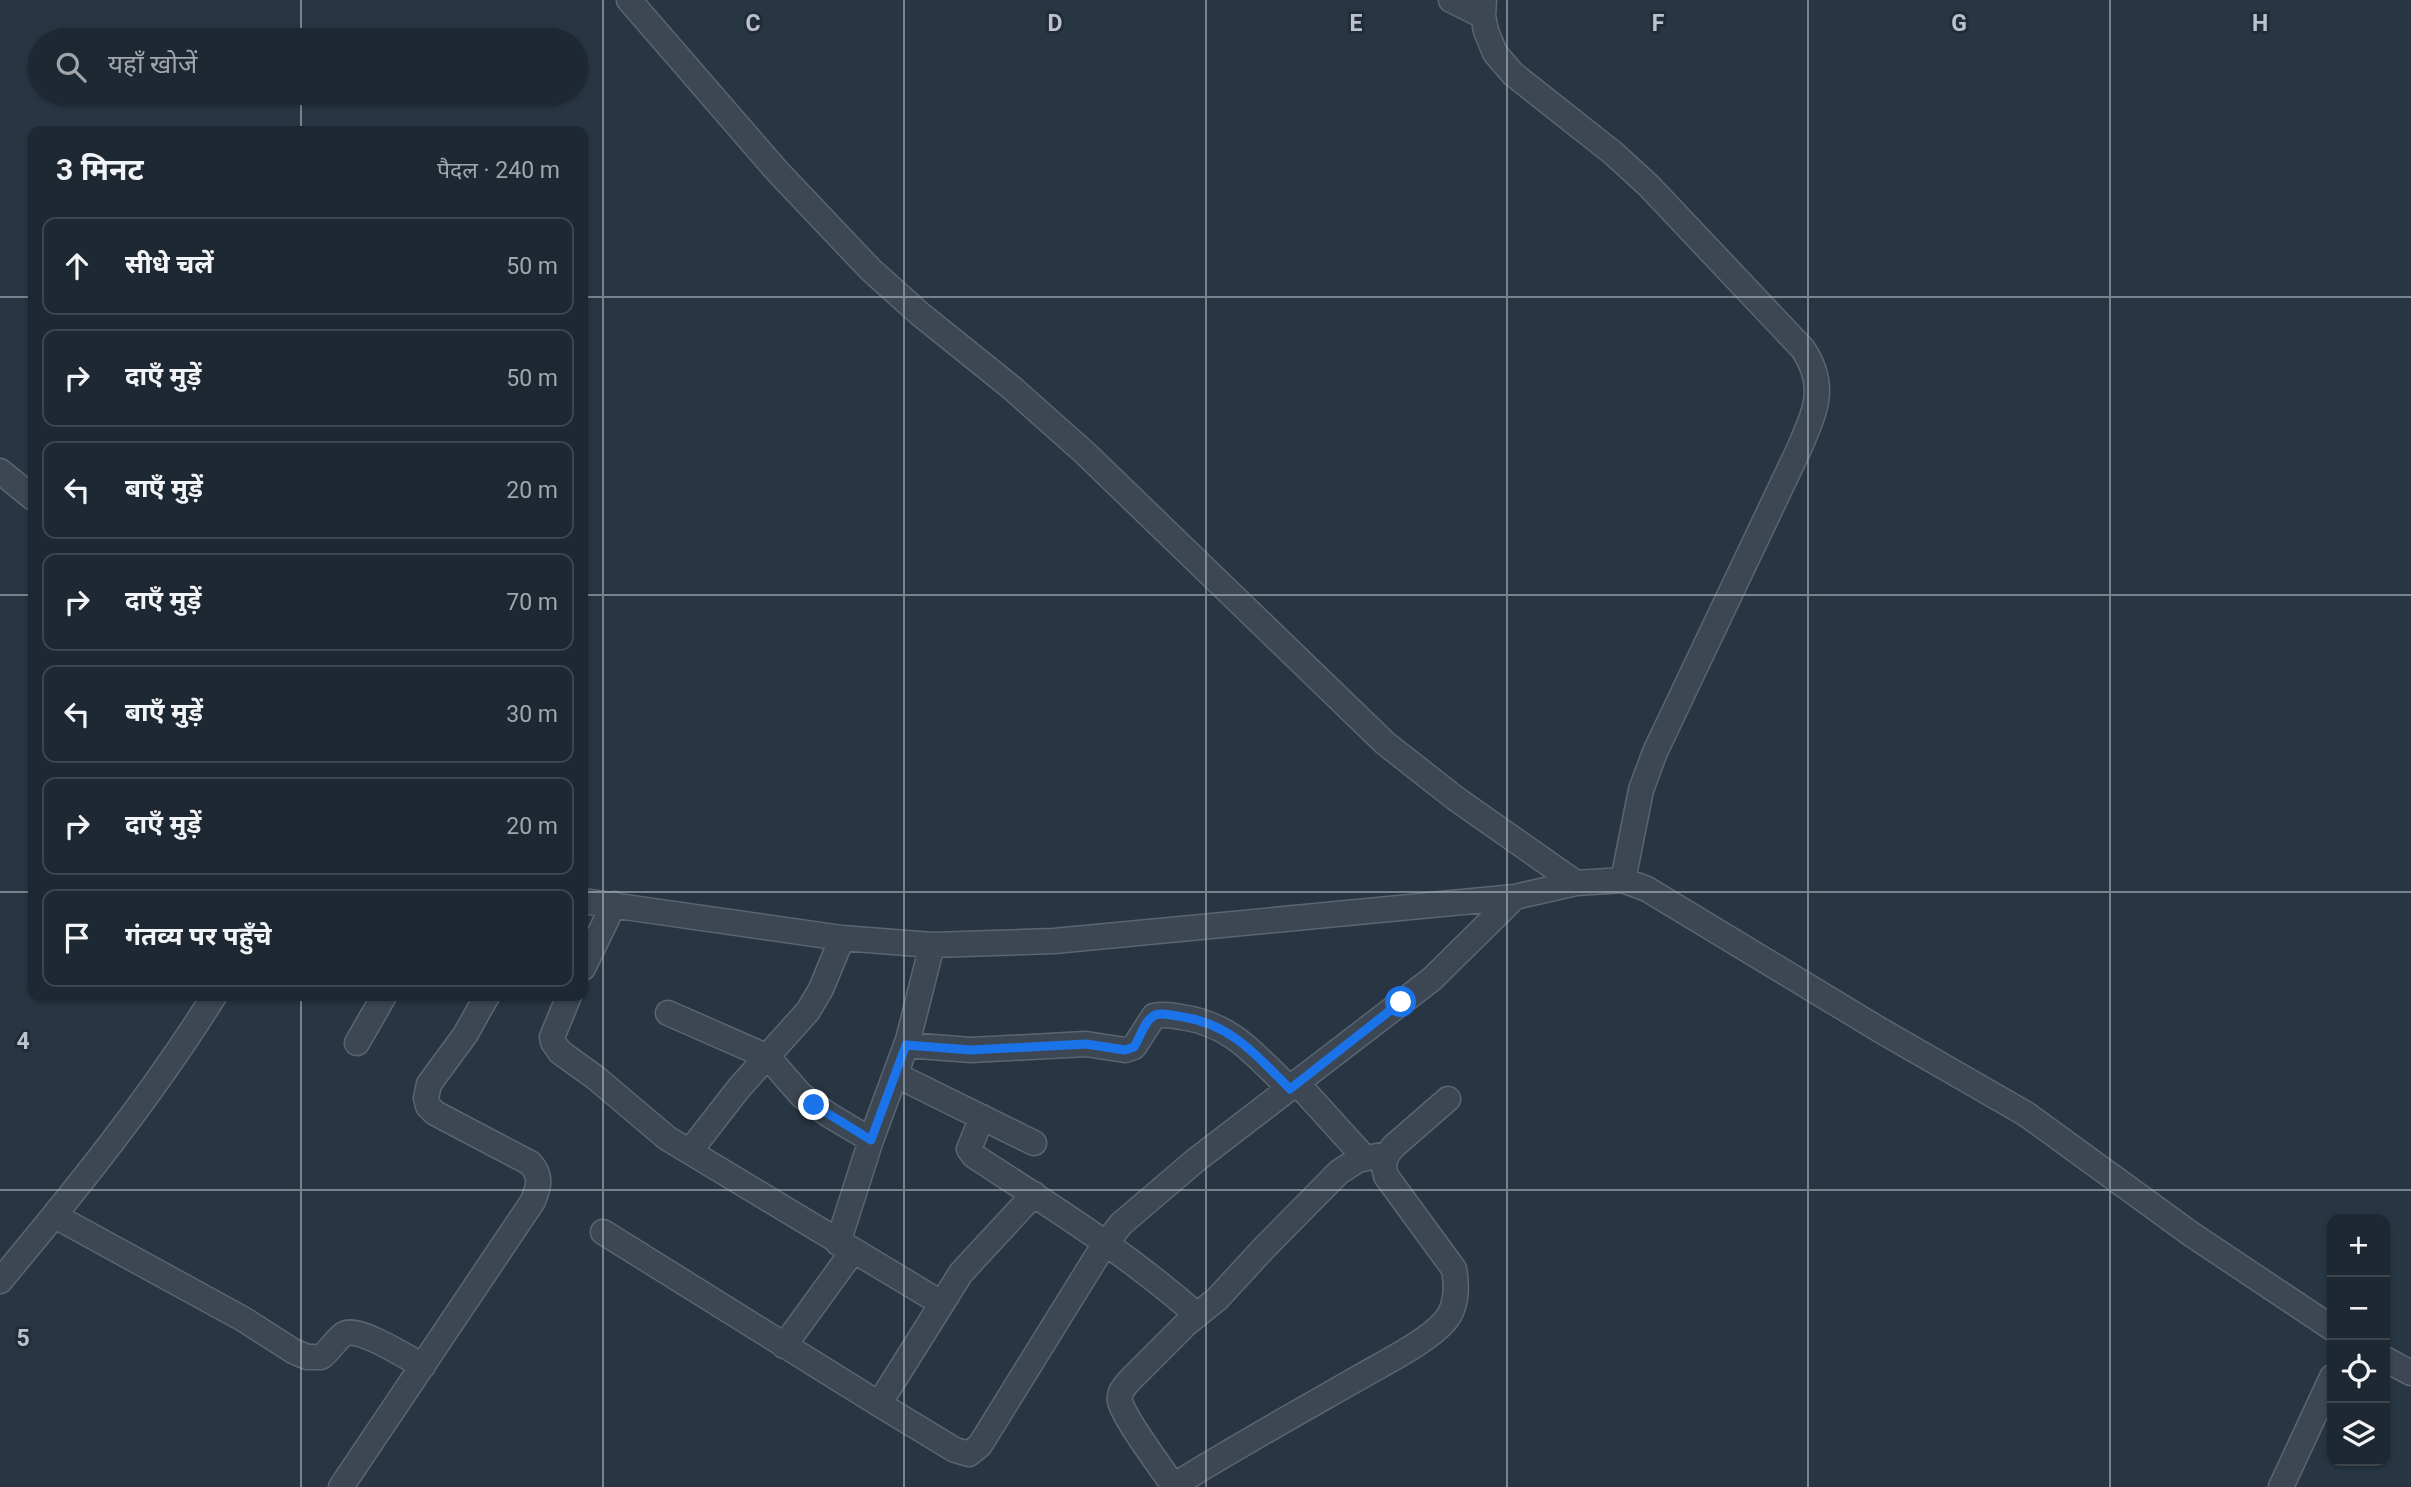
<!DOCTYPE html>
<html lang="hi">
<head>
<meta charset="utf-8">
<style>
	:root { --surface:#1e2832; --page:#26303a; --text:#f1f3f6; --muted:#a1a6ac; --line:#3c444d }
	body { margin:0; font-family:Roboto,"Noto Sans Devanagari",sans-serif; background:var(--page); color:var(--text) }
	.controls { position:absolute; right:21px; bottom:21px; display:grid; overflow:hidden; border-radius:14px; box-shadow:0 2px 5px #0004 }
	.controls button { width:63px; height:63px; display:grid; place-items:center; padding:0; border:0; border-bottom:2px solid var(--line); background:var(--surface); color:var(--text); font:35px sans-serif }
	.stop { position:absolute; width:21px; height:21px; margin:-16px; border:5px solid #1a73e8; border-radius:50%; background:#fff }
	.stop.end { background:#1a73e8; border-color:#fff; box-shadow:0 2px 7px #0008 }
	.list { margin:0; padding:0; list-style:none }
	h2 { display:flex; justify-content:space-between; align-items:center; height:91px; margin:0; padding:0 28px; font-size:30px }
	h2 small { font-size:23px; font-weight:400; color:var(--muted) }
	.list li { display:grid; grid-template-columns:46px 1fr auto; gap:21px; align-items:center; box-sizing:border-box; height:98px; margin:0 14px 14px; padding:0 14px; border:2px solid var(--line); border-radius:14px }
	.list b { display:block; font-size:26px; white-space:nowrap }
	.list em { font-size:23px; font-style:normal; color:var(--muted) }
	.icon { flex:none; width:38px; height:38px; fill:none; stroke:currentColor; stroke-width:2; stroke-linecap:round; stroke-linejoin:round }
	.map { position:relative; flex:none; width:2411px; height:1487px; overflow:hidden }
	.search { position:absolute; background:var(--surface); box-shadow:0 2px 5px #0004; left:28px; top:28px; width:560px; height:77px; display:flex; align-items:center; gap:18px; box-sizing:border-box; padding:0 24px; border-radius:38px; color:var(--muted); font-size:26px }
	.panel { position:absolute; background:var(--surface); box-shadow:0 2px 5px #0004; left:28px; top:126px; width:560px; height:875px; border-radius:14px }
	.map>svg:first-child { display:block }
</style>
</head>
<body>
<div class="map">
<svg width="2411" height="1487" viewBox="0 0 2411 1487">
	<rect width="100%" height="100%" fill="#283643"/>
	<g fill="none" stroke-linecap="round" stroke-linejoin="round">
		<defs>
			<path id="minor" d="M629,0l149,172 93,98 49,44 92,74 73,65 300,290 70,55 121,85
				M1451,0l32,16
				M1484,0l-1,16 3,15 9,22 18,21 100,79 36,33 154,163c25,38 12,62 -4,100l-144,303 -14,38 -18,90
				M0,471l33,27
				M583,901l259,37 90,7 122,-4 461,-44 61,-14 47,-3 24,9 233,141 146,84 165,120 141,94
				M583,968l31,-64
				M569,996l-17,41 1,5 7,10 36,26 71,60 274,165
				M668,1013l100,44 33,38 28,20 42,25
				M357,1043l27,-47
				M906,1045l65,5 115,-6 39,6 9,-3 20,-31c9,-2 18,-1 27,1 51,7 74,38 109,72
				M896,1075l138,68
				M1297,1083l68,75
				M982,1117l-13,32 5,7c77,50 154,98 223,159
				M690,1151l49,-63 69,-77 13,-22 21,-51
				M55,1216l188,103 50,32 14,6h14c9,-6 14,-17 23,-23 13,-9 64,24 79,32
				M603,1232l276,172 76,46 14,4 11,-9 122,-197 19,-24 75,-64 236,-181 83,-82
				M838,1243l33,-103 37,-100 24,-95
				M0,1281c76,-91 151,-184 214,-285
				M784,1346l69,-95
				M2385,1359l26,14
				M879,1404l82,-131 73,-79
				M1173,1486c61,-38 124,-73 187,-109 24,-14 67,-35 85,-56 12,-14 12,-35 9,-52l-68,-93c-4,-13 -1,-20 8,-30l54,-47
				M341,1487l192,-286c6,-15 9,-25 -3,-38l-95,-50 -7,-7 -2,-8 3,-14 36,-49 22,-39
				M1174,1487c-12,-19 -50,-68 -54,-86 -2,-8 4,-14 9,-20l57,-57 31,-25 48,-52 74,-75 19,-12 29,-6
				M2281,1487l51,-110"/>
		</defs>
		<use href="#minor" stroke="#5b6570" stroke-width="27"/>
		<use href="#minor" stroke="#3c4753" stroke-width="24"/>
	</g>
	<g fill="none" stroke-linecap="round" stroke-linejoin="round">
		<path stroke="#1a73e8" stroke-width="9" d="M814,1105l57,35 35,-95 65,5 115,-6 39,6 9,-3c6,-9 11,-28 21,-32 8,-3 20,1 28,2 48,7 74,39 107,72l111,-87"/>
	</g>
	<path fill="none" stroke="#bac2cc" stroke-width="2" stroke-opacity="0.55" d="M301,0v40M603,0v1487M904,0v1487M1206,0v1487M1507,0v1487M1808,0v1487M2110,0v1487M301,93v38M0,297h33M583,297h1828M0,595h33M583,595h1828M0,892h33M583,892h1828M301,996v491M0,1190h2411"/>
	<g font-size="23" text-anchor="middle" font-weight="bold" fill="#bac2cc" stroke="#212c38" stroke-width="6" stroke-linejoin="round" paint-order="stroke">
		<text x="753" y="31">C</text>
		<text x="1055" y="31">D</text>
		<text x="1356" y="31">E</text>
		<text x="1658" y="31">F</text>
		<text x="1959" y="31">G</text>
		<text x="2260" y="31">H</text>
		<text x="23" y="1049">4</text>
		<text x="23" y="1346">5</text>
	</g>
</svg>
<div class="controls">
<button>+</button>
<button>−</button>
<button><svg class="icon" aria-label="locate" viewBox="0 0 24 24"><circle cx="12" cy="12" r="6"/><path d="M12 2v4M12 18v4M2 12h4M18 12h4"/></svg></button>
<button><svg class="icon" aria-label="layers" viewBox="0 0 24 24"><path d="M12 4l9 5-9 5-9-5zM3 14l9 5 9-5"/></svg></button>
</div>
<div class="stop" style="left:1401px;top:1002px"></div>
<div class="stop end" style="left:814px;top:1105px"></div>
<div class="search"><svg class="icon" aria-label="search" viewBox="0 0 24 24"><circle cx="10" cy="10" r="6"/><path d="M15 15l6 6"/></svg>यहाँ खोजें</div>
<section class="panel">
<h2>3 मिनट<small>पैदल · 240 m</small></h2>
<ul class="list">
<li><svg class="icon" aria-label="ahead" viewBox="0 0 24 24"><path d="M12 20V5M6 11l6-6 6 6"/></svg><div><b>सीधे चलें</b></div><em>50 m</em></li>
<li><svg class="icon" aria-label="right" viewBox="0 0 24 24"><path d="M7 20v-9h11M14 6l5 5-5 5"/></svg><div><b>दाएँ मुड़ें</b></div><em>50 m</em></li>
<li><svg class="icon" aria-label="left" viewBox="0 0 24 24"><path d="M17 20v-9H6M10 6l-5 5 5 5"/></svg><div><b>बाएँ मुड़ें</b></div><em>20 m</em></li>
<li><svg class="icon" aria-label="right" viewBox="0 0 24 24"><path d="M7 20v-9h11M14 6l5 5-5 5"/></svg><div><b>दाएँ मुड़ें</b></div><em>70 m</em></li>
<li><svg class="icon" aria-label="left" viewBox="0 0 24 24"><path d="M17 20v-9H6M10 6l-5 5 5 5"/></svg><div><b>बाएँ मुड़ें</b></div><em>30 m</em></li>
<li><svg class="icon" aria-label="right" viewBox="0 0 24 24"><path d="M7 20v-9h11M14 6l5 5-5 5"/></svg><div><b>दाएँ मुड़ें</b></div><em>20 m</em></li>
<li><svg class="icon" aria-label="arrive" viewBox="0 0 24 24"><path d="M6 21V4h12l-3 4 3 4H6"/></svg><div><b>गंतव्य पर पहुँचे</b></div></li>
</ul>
</section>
</div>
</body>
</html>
